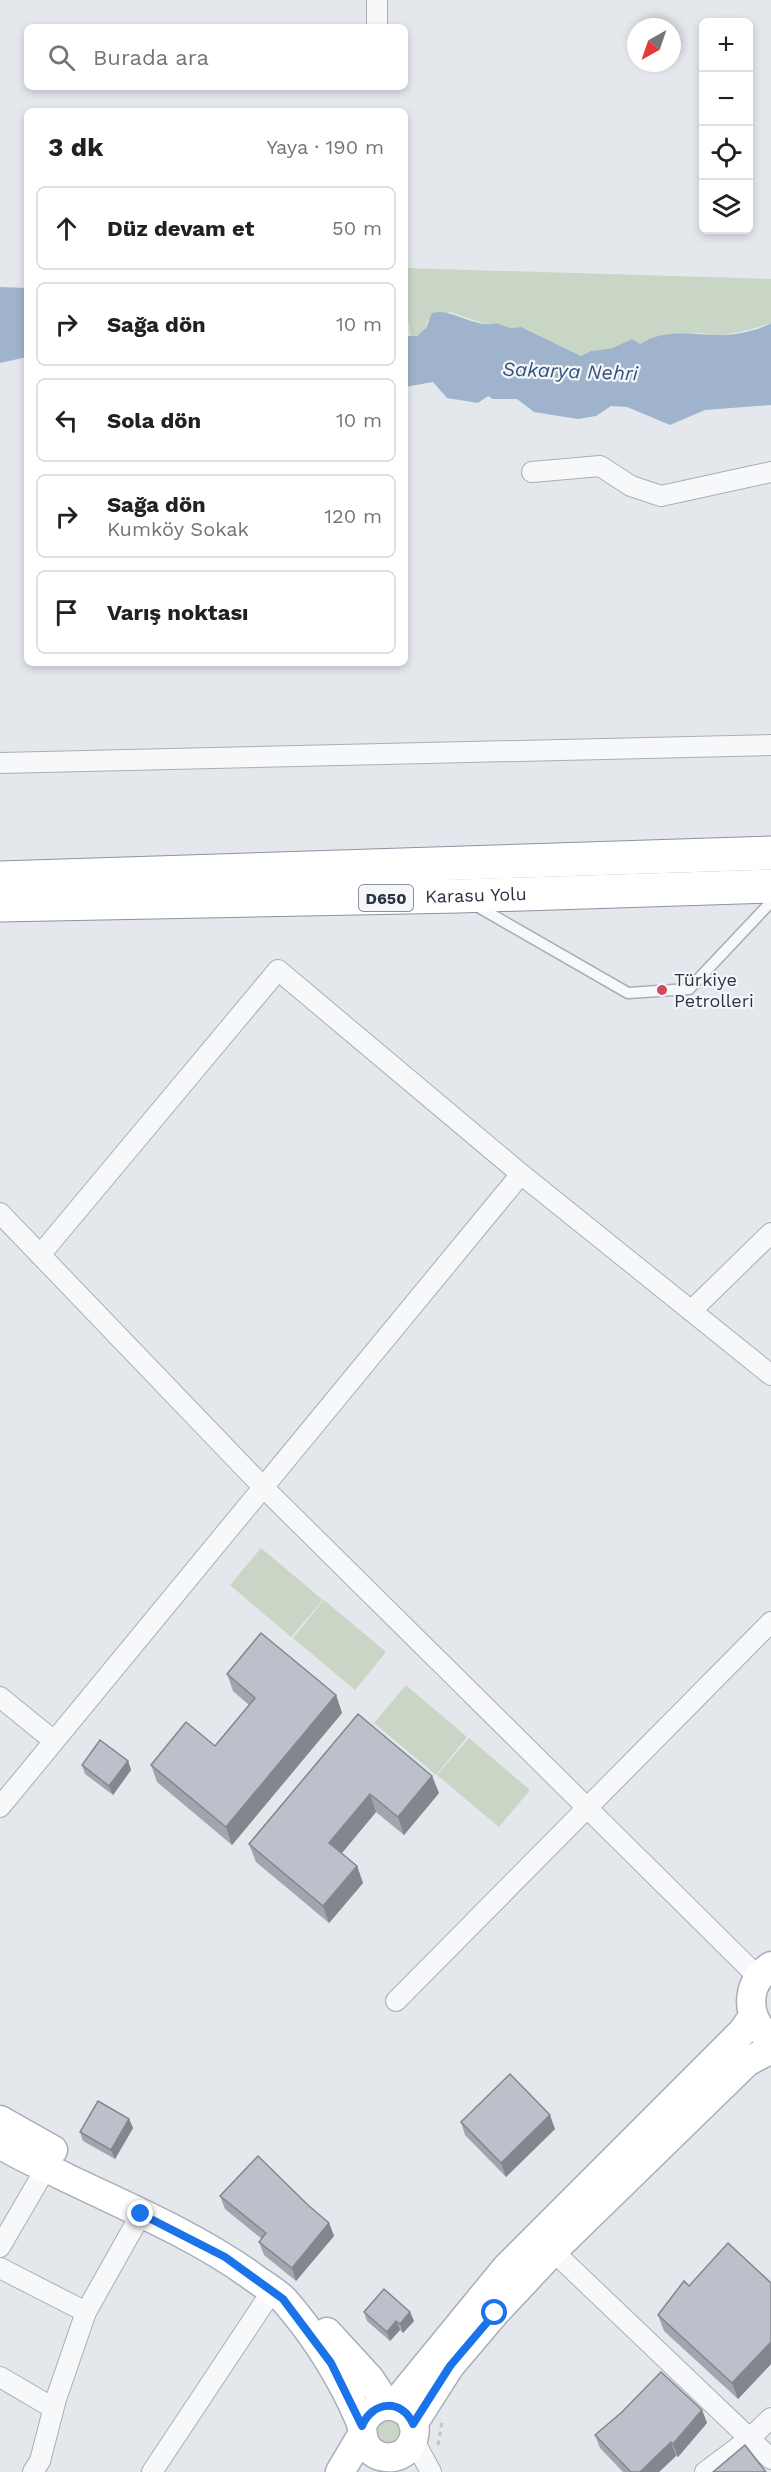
<!DOCTYPE html>
<html lang="tr">
<head>
<meta charset="utf-8">
<style>
	:root { --surface:#fff; --page:#f2f2f2; --text:#202124; --muted:#757577; --line:#e0e0e0 }
	body { margin:0; font-family:"Work Sans",sans-serif; background:var(--page); color:var(--text) }
	.controls { position:absolute; right:18px; top:18px; display:grid; overflow:hidden; border-radius:9px; box-shadow:0 3px 9px #0003 }
	.controls button { width:54px; height:54px; display:grid; place-items:center; padding:0; border:0; border-bottom:2px solid var(--line); background:var(--surface); color:var(--text); font:30px sans-serif }
	.compass { position:absolute; left:627px; top:18px; width:54px; height:54px; border-radius:50%; background:var(--surface); box-shadow:0 3px 9px #0003; rotate:220deg }
	.stop { position:absolute; width:18px; height:18px; margin:-14px; border:4px solid #1a73e8; border-radius:50%; background:#fff }
	.stop.end { background:#1a73e8; border-color:#fff; box-shadow:0 2px 6px #0008 }
	.list { margin:0; padding:0; list-style:none }
	h2 { display:flex; justify-content:space-between; align-items:center; height:78px; margin:0; padding:0 24px; font-size:26px }
	h2 small { font-size:20px; font-weight:400; color:var(--muted) }
	.list li { display:grid; grid-template-columns:39px 1fr auto; gap:18px; align-items:center; box-sizing:border-box; height:84px; margin:0 12px 12px; padding:0 12px; border:2px solid var(--line); border-radius:9px }
	.list b { display:block; font-size:22px; white-space:nowrap }
	.list p { margin:0; font-size:20px; white-space:nowrap; color:var(--muted) }
	.list em { font-size:20px; font-style:normal; color:var(--muted) }
	.icon { flex:none; width:33px; height:33px; fill:none; stroke:currentColor; stroke-width:2; stroke-linecap:round; stroke-linejoin:round }
	.map { position:relative; flex:none; width:771px; height:2472px; overflow:hidden }
	.search { position:absolute; background:var(--surface); box-shadow:0 3px 9px #0003; left:24px; top:24px; width:384px; height:66px; display:flex; align-items:center; gap:15px; box-sizing:border-box; padding:0 21px; border-radius:9px; color:var(--muted); font-size:22px }
	.panel { position:absolute; background:var(--surface); box-shadow:0 3px 9px #0003; left:24px; top:108px; width:384px; height:558px; border-radius:9px }
	.map>svg:first-child { display:block }
</style>
</head>
<body>
<div class="map">
<svg width="771" height="2472" viewBox="0 0 771 2472">
	<rect width="100%" height="100%" fill="#e4e7ec"/>
	<path fill="#c9d6c5" d="M405,268l366,11v44l-22,7 -30,6 -20,-3 -53,7 -6,4 -49,7 -10,5 -60,-29 -10,1 -15,-5 -7,2 -39,-13 -23,9c-1,10 -7,15 -16,16l-6,-34z
		M261,1548l62,52 -32,37 -61,-52z
		M324,1600l62,52 -31,38 -62,-52z
		M406,1685l61,52 -31,38 -62,-52z
		M469,1738l61,52 -31,37 -62,-52z
		M377,2418l24,4 -1,20 -21,3 -7,-18z"/>
	<path fill="#9fb4cc" d="M0,287l27,1v69l-27,6z
		M439,312c18,0 40,17 57,11l15,5 10,-1 60,29 10,-5 22,-3 19,-9 8,5c22,-15 52,-10 77,-9 15,1 41,-4 54,-12v82l-66,5 -35,15 -43,-18 -16,-1 -15,10 -18,3 -44,-7 -17,-13h-24l-5,-3 -10,7 -31,-5 -14,-16 -28,5v-51h12l9,-8 6,-15z"/>
	<g fill="none" stroke-linecap="round" stroke-linejoin="round">
		<defs>
			<path id="lane" d="M475,905l153,88 61,-4 82,-87"/>
			<path id="street" d="M377,0v27
				M532,472l68,-6 31,20 30,10 110,-24
				M0,763l771,-18
				M0,1213l263,274 495,490
				M40,1255l238,-285 243,204 250,201
				M691,1311l80,-78
				M0,1697l54,44
				M0,1807l521,-633
				M396,2001l375,-379
				M0,2247l46,-79
				M553,2251l218,208
				M0,2268l86,44
				M0,2377l53,31
				M413,2439l18,33
				M33,2472l7,-11 16,-62 30,-87 55,-98
				M152,2472l120,-181
				M705,2472l44,-33 22,-21"/>
			<path id="secondary" d="M762,2031c-17,-22 -14,-49 9,-65
				M0,2120l53,30
				M0,2144c20,13 43,22 65,33 62,30 127,57 184,97 11,9 27,17 36,27 27,31 49,65 67,102 3,7 7,14 9,21 3,9 0,17 8,25 13,14 38,10 44,-9 11,-33 -37,-50 -51,-14
				M327,2332l43,47 17,26
				M393,2406l113,-138 237,-237 10,-15
				M413,2424l37,-58 45,-53 58,-62 194,-189 24,-13
				M340,2472l22,-37"/>
			<g id="highway">
				<path d="M0,878l771,-25"/>
				<path id="s1" d="M0,905l459,-9 312,-10"/>
			</g>
		</defs>
		<use href="#lane" stroke="#a9aeb7" stroke-width="13"/>
		<use href="#street" stroke="#a9aeb7" stroke-width="22"/>
		<use href="#secondary" stroke="#a9aeb7" stroke-width="31"/>
		<use href="#highway" stroke="#8b94a3" stroke-width="35"/>
		<path stroke="#c2c5cb" stroke-width="3" stroke-dasharray="4.5 4.5" stroke-linecap="butt" d="M438,2445l4,-23"/>
		<use href="#lane" stroke="#f7f8fa" stroke-width="10"/>
		<use href="#street" stroke="#f7f8fa" stroke-width="20"/>
		<use href="#secondary" stroke="#fff" stroke-width="28"/>
		<use href="#highway" stroke="#fff" stroke-width="33"/>
	</g>
	<path fill="#a1a5ae" d="M227,1674l109,21 6,18 -110,132 -75,-63 -6,-17 64,-19 34,-41 -16,-14z
		M358,1714l74,62 7,17 -35,42 -28,-23 -34,41 15,13 6,17 -34,40 -73,-61 -7,-18z
		M128,1761l3,9 -18,25 -28,-21 -3,-9z
		M129,2119l4,9 -18,31 -32,-18 -3,-9z
		M461,2122l94,7 -49,48 -41,-42z
		M220,2196l89,10 20,17 5,13 -38,45 -32,-26 -5,-13 3,-3 -37,-30z
		M771,2283v81l-33,35 -74,-68 -6,-16 31,-29z
		M364,2312h46l4,9 -11,12 -3,-3 -10,11 -23,-20z
		M702,2410l5,13 -29,34 -2,-1 -17,16h-36l-23,-24 -5,-13z"/>
	<path fill="#83868d" d="M336,1695l6,18 -110,132 -6,-18z
		M128,1761l3,9 -18,25 -4,-9z
		M432,1776l7,17 -35,42 -6,-18z
		M370,1794l6,18 -40,48 -7,-17z
		M357,1866l6,17 -34,40 -6,-17z
		M550,2115l5,14 -49,48 -5,-14z
		M129,2119l4,9 -18,31 -4,-9z
		M329,2223l5,13 -38,45 -4,-13z
		M410,2312l4,9 -11,12 -3,-9z
		M396,2321l4,9 -10,11 -3,-9z
		M771,2342v22l-33,35 -6,-16z
		M702,2410l5,13 -29,34 -5,-13z
		M671,2442l5,14 -17,16h-19z"/>
	<path fill="#bbc0ca" stroke="#83868d" stroke-width="1.5" d="M261,1633l75,62 -110,132 -75,-62 35,-43 29,24 40,-48 -28,-24z
		M358,1714l74,62 -34,41 -28,-23 -41,49 28,23 -34,40 -74,-62z
		M100,1740l28,21 -19,25 -27,-21z
		M510,2074l40,41 -49,48 -40,-41z
		M98,2101l31,18 -18,31 -31,-18z
		M258,2156l51,50 20,17 -37,45 -33,-26 7,-9 -46,-37z
		M728,2243l43,40v59l-39,41 -74,-68 26,-34 5,5z
		M384,2289l26,23 -10,12 -4,-3 -9,11 -23,-20z
		M661,2372l41,38 -29,34 -2,-2 -31,30h-9l-36,-37 27,-23z
		M745,2445l21,27h-53z"/>
	<g fill="none" stroke-linecap="round" stroke-linejoin="round">
		<path stroke="#1a73e8" stroke-width="8" d="M141,2214l84,43 58,42 48,64 31,63c10,-25 40,-28 51,-2l37,-58 45,-53"/>
	</g>
	<circle fill="#d1495b" stroke="#f4f6f9" stroke-width="2" cx="662" cy="990" r="6"/>
	<g text-anchor="middle" stroke-width="4.5" stroke-linejoin="round" paint-order="stroke">
		<rect fill="#f4f6f9" stroke="#676e7b" stroke-width="1.5" x="359" y="885" width="54" height="26" rx="4.5"/>
		<g font-size="16" font-weight="bold" fill="#2b3445">
			<text x="386" y="904">D650</text>
		</g>
		<g font-size="18" fill="#2b3445" stroke="#f4f6f9">
			<text dy="6" stroke="none"><textPath href="#s1" startOffset="476">Karasu Yolu</textPath></text>
		</g>
		<g font-size="18" fill="#2b3445" stroke="#f4f6f9" text-anchor="start">
			<text x="674" y="986">Türkiye<tspan x="674" dy="21">Petrolleri</tspan></text>
		</g>
		<g font-size="20" font-style="italic" fill="#34527a" stroke="#f4f6f9">
			<text transform="translate(570 371) rotate(2)" y="7">Sakarya Nehri</text>
		</g>
	</g>
</svg>
<div class="controls">
<button>+</button>
<button>−</button>
<button><svg class="icon" aria-label="locate" viewBox="0 0 24 24"><circle cx="12" cy="12" r="6"/><path d="M12 2v4M12 18v4M2 12h4M18 12h4"/></svg></button>
<button><svg class="icon" aria-label="layers" viewBox="0 0 24 24"><path d="M12 4l9 5-9 5-9-5zM3 14l9 5 9-5"/></svg></button>
</div>
<svg class="compass" viewBox="-18 -18 36 36"><path d="M0-13l5 13h-10z" fill="#e53935"/><path d="M0 13l5-13h-10z" fill="#757577"/></svg>
<div class="stop" style="left:495px;top:2313px"></div>
<div class="stop end" style="left:141px;top:2214px"></div>
<div class="search"><svg class="icon" aria-label="search" viewBox="0 0 24 24"><circle cx="10" cy="10" r="6"/><path d="M15 15l6 6"/></svg>Burada ara</div>
<section class="panel">
<h2>3 dk<small>Yaya · 190 m</small></h2>
<ul class="list">
<li><svg class="icon" aria-label="ahead" viewBox="0 0 24 24"><path d="M12 20V5M6 11l6-6 6 6"/></svg><div><b>Düz devam et</b></div><em>50 m</em></li>
<li><svg class="icon" aria-label="right" viewBox="0 0 24 24"><path d="M7 20v-9h11M14 6l5 5-5 5"/></svg><div><b>Sağa dön</b></div><em>10 m</em></li>
<li><svg class="icon" aria-label="left" viewBox="0 0 24 24"><path d="M17 20v-9H6M10 6l-5 5 5 5"/></svg><div><b>Sola dön</b></div><em>10 m</em></li>
<li><svg class="icon" aria-label="right" viewBox="0 0 24 24"><path d="M7 20v-9h11M14 6l5 5-5 5"/></svg><div><b>Sağa dön</b><p>Kumköy Sokak</p></div><em>120 m</em></li>
<li><svg class="icon" aria-label="arrive" viewBox="0 0 24 24"><path d="M6 21V4h12l-3 4 3 4H6"/></svg><div><b>Varış noktası</b></div></li>
</ul>
</section>
</div>
</body>
</html>
